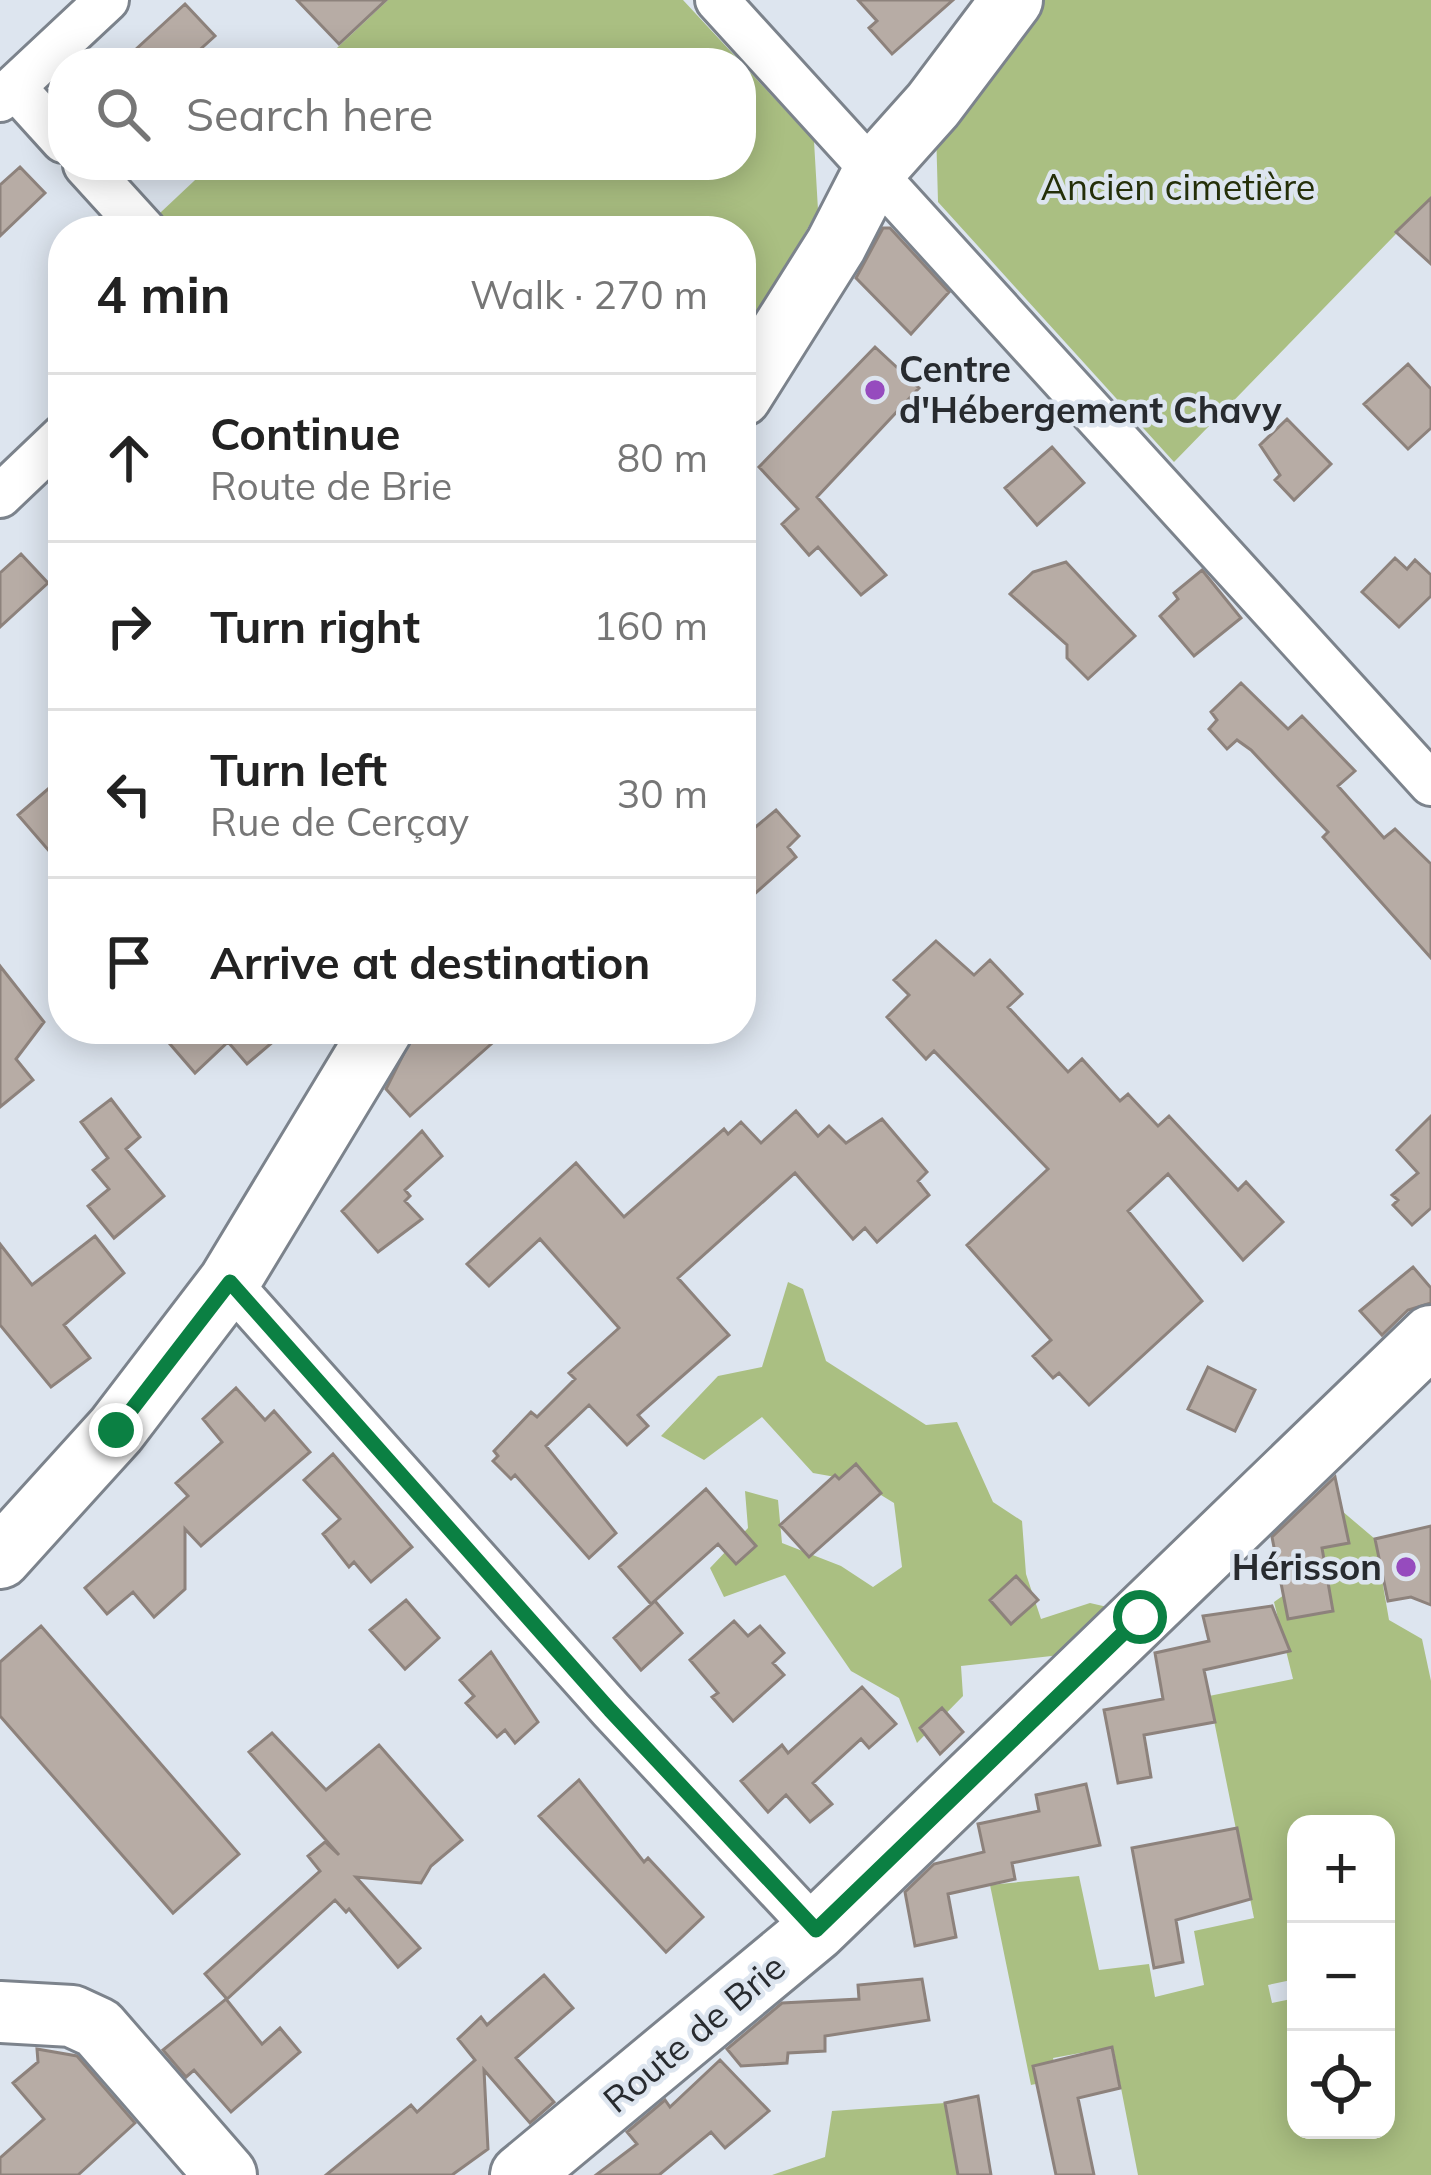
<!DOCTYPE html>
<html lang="en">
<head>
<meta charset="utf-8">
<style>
	:root { --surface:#fff; --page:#f2f2f2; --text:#222; --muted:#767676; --line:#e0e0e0 }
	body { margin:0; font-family:Mulish,sans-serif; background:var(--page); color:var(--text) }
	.controls { position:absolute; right:36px; bottom:36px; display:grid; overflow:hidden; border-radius:24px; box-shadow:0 6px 30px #0003 }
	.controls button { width:108px; height:108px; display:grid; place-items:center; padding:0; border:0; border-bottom:3px solid var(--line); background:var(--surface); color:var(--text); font:60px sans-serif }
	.stop { position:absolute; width:36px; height:36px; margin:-27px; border:9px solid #0b8043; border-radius:50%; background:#fff }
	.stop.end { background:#0b8043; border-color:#fff; box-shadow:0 3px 12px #0008 }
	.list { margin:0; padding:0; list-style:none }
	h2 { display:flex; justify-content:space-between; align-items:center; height:156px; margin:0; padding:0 48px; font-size:51px }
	h2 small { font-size:39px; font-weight:400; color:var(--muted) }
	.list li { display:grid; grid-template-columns:78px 1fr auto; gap:36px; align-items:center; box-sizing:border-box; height:168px; padding:0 48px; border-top:3px solid var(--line) }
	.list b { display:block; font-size:45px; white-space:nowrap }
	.list p { margin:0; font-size:39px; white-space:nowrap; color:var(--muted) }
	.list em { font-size:39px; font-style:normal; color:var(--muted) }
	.icon { flex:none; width:66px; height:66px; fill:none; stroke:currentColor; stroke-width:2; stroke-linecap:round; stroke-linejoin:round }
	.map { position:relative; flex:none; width:1431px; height:2175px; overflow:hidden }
	.search { position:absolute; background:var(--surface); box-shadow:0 6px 30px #0003; left:48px; top:48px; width:708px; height:132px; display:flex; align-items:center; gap:30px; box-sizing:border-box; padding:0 42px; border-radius:48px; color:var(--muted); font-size:45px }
	.panel { position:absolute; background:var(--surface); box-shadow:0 6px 30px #0003; left:48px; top:216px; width:708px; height:828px; border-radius:48px }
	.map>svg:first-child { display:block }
</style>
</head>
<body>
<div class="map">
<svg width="1431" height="2175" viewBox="0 0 1431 2175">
	<rect width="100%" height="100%" fill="#dde5ef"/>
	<path fill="#aabf82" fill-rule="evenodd" d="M388,0h295l131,141 4,69 -77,136v-115h-564l-17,-18 51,-48h530v-102h-420z
		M1032,0h399v198l-257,264 -236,-260 -2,-73z
		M788,1282l15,7 23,72 100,64 31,-3 36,80 29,19 4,53 15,45 49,-16 26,6 -29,43 -126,14 2,30 -46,47 -18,-45 -48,-27 -66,-96 -61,22 -14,-29 38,-40 -3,-37 33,9 4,43 59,23 32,21 29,-20 -8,-64 -36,-22 -45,-8 -51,-56 -58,43 -43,-24 57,-60 44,-9z
		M1342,1511l33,28 14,81 33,19 9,42v494h-293l-25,-128 -60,11 5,21 -27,6 -41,-200 89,-9 20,94 50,-6 6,33 49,-12 -10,-54 60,-13 -45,-222 84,-17 -19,-77 10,-7 19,21 30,-6 -12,-62 21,-4zM1296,1824h90v306h-90v-132l-24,5 -4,-18 28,-6z
		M945,2103l13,72h-186l53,-18 7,-46z"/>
	<path fill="#b7aca5" stroke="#8d827c" stroke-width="3" d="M297,0h89l-47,44z
		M858,0h95l-61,54 -23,-26 8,-7z
		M185,4l30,32 -30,27h-64z
		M20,167l25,26 -45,43v-51z
		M1431,198v66l-35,-32z
		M883,228h7l59,64 -38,42 -55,-56z
		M875,347l44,41 -102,109 69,78 -25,20 -43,-48 -9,8 -27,-31 16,-15 -39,-42z
		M1408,364l23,25v39l-23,21 -44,-45z
		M1287,419l44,45 -37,36 -19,-20 5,-5 -20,-30z
		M1052,447l32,36 -47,42 -32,-37z
		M21,554l27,29 -48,44v-54z
		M1395,558l12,11 8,-9 16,15v21l-32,31 -37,-35z
		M1066,562l69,74 -47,43 -21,-21v-13l-57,-51 23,-22z
		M1202,570l39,48 -47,38 -34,-40 18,-17 -4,-6z
		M1241,683l47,46 14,-13 53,55 -17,15 46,52 11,-9 36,35v94l-108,-121 5,-5 -77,-82 -14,-10 -10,9 -18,-20 8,-9 -6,-8z
		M63,776v91l-45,-52z
		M776,810l23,26 -11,11 8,10 -55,49v-67z
		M936,941l38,34 16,-15 32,34 -14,13 60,65 14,-13 38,42 8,-7 30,32 11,-10 69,74 8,-8 37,40 -40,38 -75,-86 -40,37 74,90 -113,104 -30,-32 -6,5 -20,-22 18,-16 -84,-95 81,-76 -114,-118 -8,8 -39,-42 22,-22 -15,-15z
		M0,966l44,56 -28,37 17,21 -33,27z
		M157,1029h131l-41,35 -19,-22 -33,31z
		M416,1029h92l-98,87 -24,-27z
		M111,1099l29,38 -14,12 38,47 -50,42 -26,-32 21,-17 -16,-19 15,-12 -27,-36z
		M796,1111l22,25 11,-10 17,17 36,-24 45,53 -9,9 11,14 -52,47 -12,-14 -12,11 -58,-66 -117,105 51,57 -91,80 10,11 -21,19 -38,-40 -43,41 70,87 -27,25 -74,-83 -4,4 -18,-18 5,-5 -4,-5 37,-39 6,5 38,-38 -6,-6 50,-45 -79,-89 -51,47 -22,-22 109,-101 48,54 100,-88 4,5 13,-12 20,21z
		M1431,1116v92l-19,17 -19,-20 5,-5 -6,-5 26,-22 -21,-23z
		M422,1131l20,25 -37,34 5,6 -5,5 17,18 -44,33 -36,-41z
		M95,1236l29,37 -60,52 26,33 -39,29 -51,-62v-81l32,41z
		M1413,1267l18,21v15l-23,7 -26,25 -22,-24z
		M1208,1367l47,23 -20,41 -47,-22z
		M236,1388l29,32 9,-9 36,41 -109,94 -16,-17v60l-31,28 -21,-25 -26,22 -22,-26 103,-92 -12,-13 46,-41 -19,-23z
		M333,1454l79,93 -41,35 -17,-20 -5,5 -26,-33 17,-15 -36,-39z
		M856,1464l25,29 -72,64 -29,-32 55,-50 4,4z
		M1335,1477l14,66 -27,5 11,63 -45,8 -16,-82z
		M706,1489l50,57 -20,18 -18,-20 -67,60 -32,-37z
		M1431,1526v79l-20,-8 -23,4 -13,-62z
		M1016,1576l22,24 -27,24 -21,-24z
		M406,1600l33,38 -34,31 -35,-39z
		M655,1601l27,32 -41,37 -27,-32z
		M1272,1606l18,45 -86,19 11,52 -71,13 7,42 -33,6 -14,-73 59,-11 -8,-46 54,-12 -6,-25z
		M734,1621l14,15 12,-10 24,27 -11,10 11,12 -51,46 -21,-24 6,-4 -28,-33z
		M41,1626l198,228 -66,59 -173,-197v-54z
		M491,1652l47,70 -23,21 -10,-13 -8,7 -31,-34 8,-7 -14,-16z
		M862,1687l34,37 -27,24 -8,-9 -48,44 19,21 -22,18 -24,-27 -18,17 -27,-31 41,-36 6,8z
		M942,1708l21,24 -23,22 -20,-26z
		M272,1733l54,57 53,-45 83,95 -31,26 -10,17 -65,-6 64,71 -22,19 -49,-58 -3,3 -11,-12 -108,99 -22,-25 115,-103 -12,-15 17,-14 14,13 -90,-103z
		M579,1780l65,82 4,-4 55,59 -37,35 -127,-136z
		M1086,1784l14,61 -88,18 3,16 -67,15 8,43 -41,9 -10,-54 29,-28 50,-12 -6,-28 61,-13 -3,-16z
		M1237,1828l14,71 -75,21 7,42 -29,6 -22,-120z
		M544,1975l29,33 -57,50 38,44 -24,21 -46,-53 4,79 -36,26h-126l85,-70 6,7 58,-52 -17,-21 23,-22 6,8z
		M922,1979l7,41 -104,16v15l-37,2 -1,10 -46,3 -14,-17 55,-46 77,-4 -1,-14z
		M226,1999l36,45 18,-16 20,24 -69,60 -37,-42 -8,7 -23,-27z
		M1112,2047l8,41 -42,10 16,77h-38l-23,-109z
		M37,2049l40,7 58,67 -57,52h-78v-17l44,-39 -31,-36 25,-21z
		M720,2060l49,51 -44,37 -14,-16 -52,43h-63l41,-31 -10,-12 38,-32 5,7z
		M978,2096l13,79h-33l-13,-72z"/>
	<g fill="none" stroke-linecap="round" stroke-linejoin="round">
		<defs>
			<path id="street" d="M717,0l714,784
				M14,87l49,54
				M0,100l107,-100
				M85,165l60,66
				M0,496l63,-60
				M229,1282l382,428 205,220"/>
			<path id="secondary" d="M741,396l95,-151 38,-74 59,-66 79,-105
				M0,1558l116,-128 113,-148 153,-253
				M0,2012l72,4 26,12 128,147
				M521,2175l295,-245 615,-594"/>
		</defs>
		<use href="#street" stroke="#7c838c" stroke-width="48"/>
		<use href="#secondary" stroke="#7c838c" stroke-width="66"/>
		<use href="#street" stroke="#fff" stroke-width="42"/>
		<use href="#secondary" stroke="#fff" stroke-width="60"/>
	</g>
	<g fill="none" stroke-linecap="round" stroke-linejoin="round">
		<path stroke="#0b8043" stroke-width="15" d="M116,1430l114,-148 380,428 206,220 324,-313"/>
	</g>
	<g fill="#964bbe" stroke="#dde5ef" stroke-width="4.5">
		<circle cx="875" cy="390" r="12"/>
		<circle cx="1406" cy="1567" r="12"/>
	</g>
	<g text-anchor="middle" stroke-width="9" stroke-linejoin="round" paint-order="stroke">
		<g font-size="36" fill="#242f09" stroke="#dde5ef">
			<text x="1178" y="200">Ancien cimetière</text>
		</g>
		<g font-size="36" font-weight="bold" fill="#282b2f" stroke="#dde5ef" text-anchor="start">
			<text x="899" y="382">Centre<tspan x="899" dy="41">d'Hébergement Chavy</tspan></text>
			<text x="1382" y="1580" text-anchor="end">Hérisson</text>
		</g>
		<g font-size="36" fill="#282b2f" stroke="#dde5ef">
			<text transform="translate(694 2033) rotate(-40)" y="13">Route de Brie</text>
		</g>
	</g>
</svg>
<div class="controls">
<button>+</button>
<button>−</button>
<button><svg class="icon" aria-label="locate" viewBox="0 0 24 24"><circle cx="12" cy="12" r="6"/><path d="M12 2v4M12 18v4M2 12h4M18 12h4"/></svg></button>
</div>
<div class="stop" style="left:1140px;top:1617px"></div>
<div class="stop end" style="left:116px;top:1430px"></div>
<div class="search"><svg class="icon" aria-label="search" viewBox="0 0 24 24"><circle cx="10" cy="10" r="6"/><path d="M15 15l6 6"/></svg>Search here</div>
<section class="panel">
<h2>4 min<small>Walk · 270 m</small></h2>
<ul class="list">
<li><svg class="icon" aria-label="ahead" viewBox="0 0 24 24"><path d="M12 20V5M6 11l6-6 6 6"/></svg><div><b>Continue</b><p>Route de Brie</p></div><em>80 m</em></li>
<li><svg class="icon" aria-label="right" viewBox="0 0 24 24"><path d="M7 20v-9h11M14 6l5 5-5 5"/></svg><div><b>Turn right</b></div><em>160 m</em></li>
<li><svg class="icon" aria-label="left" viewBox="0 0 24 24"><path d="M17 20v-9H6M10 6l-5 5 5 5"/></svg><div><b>Turn left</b><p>Rue de Cerçay</p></div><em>30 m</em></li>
<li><svg class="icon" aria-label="arrive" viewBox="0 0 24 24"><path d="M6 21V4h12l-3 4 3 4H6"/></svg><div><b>Arrive at destination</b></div></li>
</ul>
</section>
</div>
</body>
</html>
